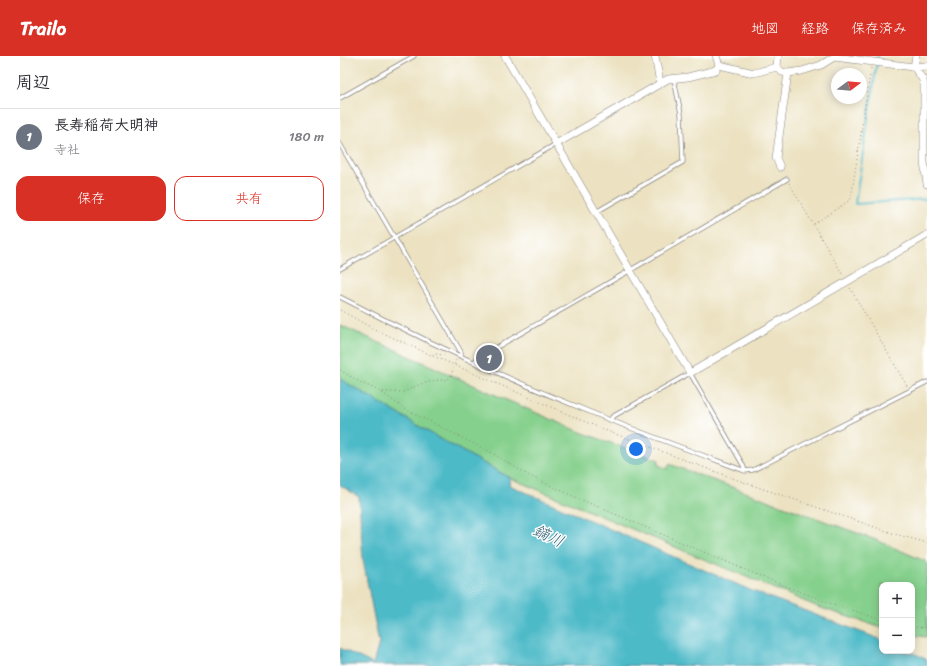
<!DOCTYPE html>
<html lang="ja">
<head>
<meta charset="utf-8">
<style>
	:root { --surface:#fff; --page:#f2f2f3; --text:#2b2b33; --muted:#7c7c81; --line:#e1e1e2; --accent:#d93025 }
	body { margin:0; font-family:Sriracha,"Klee One",sans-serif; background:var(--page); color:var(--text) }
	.controls { position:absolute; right:12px; bottom:12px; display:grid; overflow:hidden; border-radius:8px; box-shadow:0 2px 10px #0003 }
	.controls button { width:36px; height:36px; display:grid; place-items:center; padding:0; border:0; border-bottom:1px solid var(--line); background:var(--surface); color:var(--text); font:20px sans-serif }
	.compass { position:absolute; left:491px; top:12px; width:36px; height:36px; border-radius:50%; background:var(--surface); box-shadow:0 2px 10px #0003; rotate:74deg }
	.you { position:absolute; left:296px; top:393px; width:14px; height:14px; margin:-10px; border:3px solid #fff; border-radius:50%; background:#1a73e8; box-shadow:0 0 0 6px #1a73e833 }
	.badge { display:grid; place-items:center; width:26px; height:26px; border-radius:50%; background:var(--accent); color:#fff; font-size:13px; font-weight:700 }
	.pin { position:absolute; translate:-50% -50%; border:2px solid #fff; box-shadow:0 1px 4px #0006 }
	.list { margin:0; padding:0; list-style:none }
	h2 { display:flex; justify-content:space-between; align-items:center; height:52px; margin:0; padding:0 16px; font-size:17px }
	h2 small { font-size:13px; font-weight:400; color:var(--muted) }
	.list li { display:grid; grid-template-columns:26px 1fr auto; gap:12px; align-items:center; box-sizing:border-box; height:56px; padding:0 16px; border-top:1px solid var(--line) }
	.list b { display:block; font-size:15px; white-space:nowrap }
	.list p { margin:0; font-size:13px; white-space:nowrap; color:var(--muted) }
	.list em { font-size:13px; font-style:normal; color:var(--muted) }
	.actions { display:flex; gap:8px; padding:12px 16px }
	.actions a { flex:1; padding:9px 0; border:1px solid var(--accent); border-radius:12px; text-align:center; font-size:14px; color:var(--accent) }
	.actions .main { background:var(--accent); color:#fff }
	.map { position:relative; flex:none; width:587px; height:610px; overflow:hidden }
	header { display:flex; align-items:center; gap:24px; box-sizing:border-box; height:56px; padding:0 20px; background:var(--accent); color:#fff }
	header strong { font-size:19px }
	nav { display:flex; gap:22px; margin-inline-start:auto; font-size:14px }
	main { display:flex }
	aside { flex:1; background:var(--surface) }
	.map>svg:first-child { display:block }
</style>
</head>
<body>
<header>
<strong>Trailo</strong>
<nav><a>地図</a><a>経路</a><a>保存済み</a></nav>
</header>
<main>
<aside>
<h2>周辺<small></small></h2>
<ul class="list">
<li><span class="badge" style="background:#6b7280">1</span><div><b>長寿稲荷大明神</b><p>寺社</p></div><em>180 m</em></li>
</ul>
<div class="actions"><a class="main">保存</a><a>共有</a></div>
</aside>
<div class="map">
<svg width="587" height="610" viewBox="0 0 587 610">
	<rect width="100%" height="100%" fill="#fff"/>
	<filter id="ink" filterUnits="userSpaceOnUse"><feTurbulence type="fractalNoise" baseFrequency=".025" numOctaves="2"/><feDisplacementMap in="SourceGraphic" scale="8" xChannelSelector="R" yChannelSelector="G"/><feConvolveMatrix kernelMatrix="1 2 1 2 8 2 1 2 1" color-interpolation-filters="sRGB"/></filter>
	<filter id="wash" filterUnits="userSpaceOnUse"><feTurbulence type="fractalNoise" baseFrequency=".012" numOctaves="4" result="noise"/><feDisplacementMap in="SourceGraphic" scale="16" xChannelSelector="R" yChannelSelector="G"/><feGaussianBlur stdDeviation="0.9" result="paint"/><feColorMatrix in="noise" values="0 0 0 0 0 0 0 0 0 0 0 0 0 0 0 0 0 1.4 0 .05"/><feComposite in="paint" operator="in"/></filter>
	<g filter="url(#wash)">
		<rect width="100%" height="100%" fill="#ece2c1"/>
		<path fill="#86d08d" stroke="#547964" d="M0,269l169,76 74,32 76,27 -1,5 10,4 1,-5 207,76 51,22v75l-15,-2v-50h-30v43l-64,-21 -308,-129 -73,-41 -97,-58z"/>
		<path fill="#4dbac8" stroke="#386e82" d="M0,323l97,58 73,41 -1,7 241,105 132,50v11c18,0 30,-1 45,9v6l-587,-1v-17l33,16 6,-21 -16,-83 -4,-63 -19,-12z"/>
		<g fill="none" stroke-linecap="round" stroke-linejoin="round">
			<path stroke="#4dbac8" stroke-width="2" d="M538,0l-23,148 72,-5"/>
		</g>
	</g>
	<g filter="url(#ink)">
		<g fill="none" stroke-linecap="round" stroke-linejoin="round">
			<defs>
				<path id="service" d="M0,42l74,-42
					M0,88l121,208v4
					M256,156l87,-50 -2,-48 -7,-35
					M0,213l216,-125
					M0,241c79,41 160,79 243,112 53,22 108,42 162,62l8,-1 174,-88
					M134,306l4,-4 151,-87 158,-92
					M271,365l1,-4 78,-44 53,92 2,6"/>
				<path id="minor" d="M165,0l185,317 237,-138
					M315,0l5,27
					M376,0l3,9 35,8 23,-6 5,5 6,1 14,-2 19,-6 13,-8 80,10 13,-1
					M576,0l-2,11 9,13 1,5v77l3,22
					M437,11l1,-11
					M216,88l112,-65 20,-2 28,-7 3,-5
					M440,111l-4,-9 12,-85"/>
			</defs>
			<use href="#service" stroke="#87827e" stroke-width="5"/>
			<use href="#minor" stroke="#87827e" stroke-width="8"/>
			<path stroke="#87827e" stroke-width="1" stroke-dasharray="1 3" stroke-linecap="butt" d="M449,127l54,92
				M474,168l36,-24 1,-2 20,-130
				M510,232l57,98
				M0,254l32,18 59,27 171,74 141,53 152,52 32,9
				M92,299l3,-1 11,1
				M0,314l18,11 23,11 24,17 87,44 36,22 47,22 180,77 69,27 58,19
				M43,336h20l18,-8 15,-4h11l4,-4 5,-16
				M572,571l15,1"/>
			<use href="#service" stroke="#fff" stroke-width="3.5"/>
			<use href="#minor" stroke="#fff" stroke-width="7"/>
		</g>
	</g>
	<g text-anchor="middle" stroke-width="3" stroke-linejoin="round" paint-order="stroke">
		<g font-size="16" font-style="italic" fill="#335f73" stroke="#fff">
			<text transform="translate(209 479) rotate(26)" y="6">鏑川</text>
		</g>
	</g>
</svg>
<div class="controls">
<button>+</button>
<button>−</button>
</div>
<svg class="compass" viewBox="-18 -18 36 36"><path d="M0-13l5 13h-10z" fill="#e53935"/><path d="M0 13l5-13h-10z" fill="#7c7c81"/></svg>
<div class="you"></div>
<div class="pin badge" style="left:149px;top:302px;background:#6b7280">1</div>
</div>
</main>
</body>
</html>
